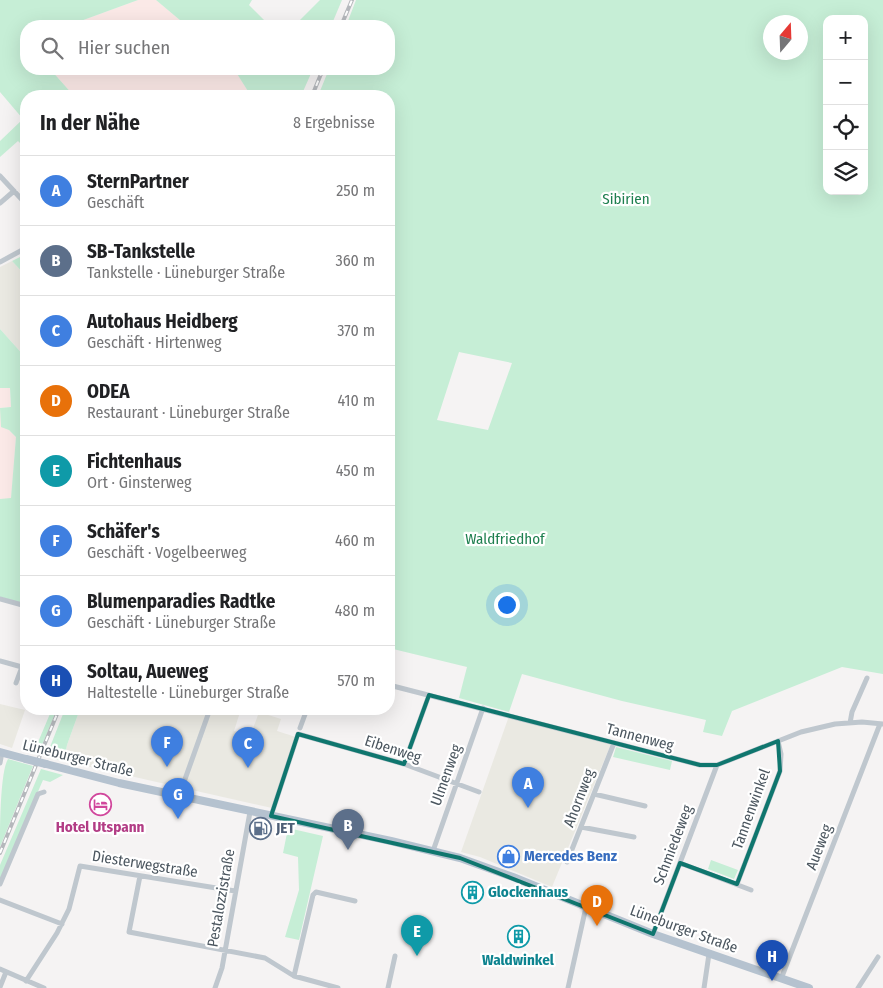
<!DOCTYPE html>
<html lang="de">
<head>
<meta charset="utf-8">
<style>
	:root { --surface:#fff; --page:#f2f2f2; --text:#202124; --muted:#757577; --line:#e0e0e0; --accent:#2774da }
	body { margin:0; font-family:"Fira Sans Condensed",sans-serif; background:var(--page); color:var(--text) }
	.controls { position:absolute; right:15px; top:15px; display:grid; overflow:hidden; border-radius:10px; box-shadow:0 5px 20px #0002 }
	.controls button { width:45px; height:45px; display:grid; place-items:center; padding:0; border:0; border-bottom:1px solid var(--line); background:var(--surface); color:var(--text); font:25px sans-serif }
	.compass { position:absolute; left:763px; top:15px; width:45px; height:45px; border-radius:50%; background:var(--surface); box-shadow:0 5px 20px #0002; rotate:19deg }
	.you { position:absolute; left:506px; top:604px; width:18px; height:18px; margin:-12px; border:4px solid #fff; border-radius:50%; background:#1a73e8; box-shadow:0 0 0 8px #1a73e833 }
	.badge { display:grid; place-items:center; width:32px; height:32px; border-radius:50%; background:var(--accent); color:#fff; font-size:16px; font-weight:700 }
	.pin { position:absolute; translate:-50% -41px; filter:drop-shadow(0 1px 2px #0008) }
	.pin::after { content:''; position:absolute; top:26px; width:18px; height:15px; background:inherit; clip-path:polygon(0 0,100% 0,50% 100%) }
	.list { margin:0; padding:0; list-style:none }
	h2 { display:flex; justify-content:space-between; align-items:center; height:65px; margin:0; padding:0 20px; font-size:21px }
	h2 small { font-size:16px; font-weight:400; color:var(--muted) }
	.list li { display:grid; grid-template-columns:32px 1fr auto; gap:15px; align-items:center; box-sizing:border-box; height:70px; padding:0 20px; border-top:1px solid var(--line) }
	.list b { display:block; font-size:19px; white-space:nowrap }
	.list p { margin:0; font-size:16px; white-space:nowrap; color:var(--muted) }
	.list em { font-size:16px; font-style:normal; color:var(--muted) }
	.icon { flex:none; width:28px; height:28px; fill:none; stroke:currentColor; stroke-width:2; stroke-linecap:round; stroke-linejoin:round }
	.map { position:relative; flex:none; width:883px; height:988px; overflow:hidden }
	.search { position:absolute; background:var(--surface); box-shadow:0 5px 20px #0002; left:20px; top:20px; width:375px; height:55px; display:flex; align-items:center; gap:12px; box-sizing:border-box; padding:0 18px; border-radius:20px; color:var(--muted); font-size:19px }
	.panel { position:absolute; background:var(--surface); box-shadow:0 5px 20px #0002; left:20px; top:90px; width:375px; height:625px; border-radius:20px }
	.map>svg:first-child { display:block }
</style>
</head>
<body>
<div class="map">
<svg width="883" height="988" viewBox="0 0 883 988">
	<rect width="100%" height="100%" fill="#f5f3f3"/>
	<path fill="#eae9e2" d="M12,261l14,15v82l-26,-29v-62z
		M0,704l25,6 -13,38 -12,-4z
		M80,709h161l-7,22 16,6 9,-25 22,7 -4,12 19,6 -24,71 -208,-47 3,-16z
		M509,716l102,28 -59,143 -72,-30 -19,-5z"/>
	<path fill="#fbe9e7" d="M138,0h18l31,26h-120z
		M50,69h184l17,27h-177z
		M0,388h10l1,19 -11,1 9,22 7,7 -5,62h-11z"/>
	<path fill="#c6eed6" fill-rule="evenodd" d="M0,0h138l-71,26h-41v43h24l24,27h-48v53l-8,-8 -18,16v-16l23,-22 -23,-27z
		M156,0h96l-3,5 21,21h-83z
		M320,0h22l-11,26h-37z
		M356,0h527v674l-41,-7 -110,44 -10,25 -19,-4 3,-12 -84,-19 -100,-27 -13,38 -50,-14 8,-31 -78,-19v-552h-71l11,-27h60v-43h-43zM827,19h37v172h-37zM770,22h30v30h-30zM459,352l53,11 -24,67 -51,-10z
		M234,69h79l-12,27h-50z
		M26,254v22l-14,-15z
		M0,329l26,29v246l-26,-7v-98l11,-1 5,-61 -7,-7 -8,-3 -1,-19 11,-1 -1,-19h-10z
		M52,709h5l-19,46 -5,-1z
		M65,709h15l-13,36 -3,16 -18,-4z
		M616,747l56,14 -2,9 -57,-13z
		M8,759l25,7 -33,81c0,-18 0,-75 8,-88z
		M41,769l22,6 -13,7 -7,-2 -43,100v-15z
		M288,828l35,8 -24,104 -14,-3 14,-47 -1,-33 -15,-4z
		M711,860l27,10 -4,9 -26,-10z"/>
	<g fill="none" stroke-linecap="round" stroke-linejoin="round">
		<path stroke="#bfc7ce" stroke-width="5" d="M0,176l26,28
			M0,203l14,-12
			M0,262l26,-14
			M0,599l26,7
			M0,661l22,6
			M16,683l10,-27
			M389,685l311,80h17l84,-33 34,-8 27,-2 21,2
			M850,723l2,-11 15,-34
			M300,728l7,-19
			M0,763l2,-11
			M404,764l25,-69
			M594,794l51,12
			M179,796l31,-87
			M271,816l27,-82 106,30 75,28
			M581,827l53,10
			M433,851l50,-143
			M567,862l47,-119
			M680,863l71,27
			M140,876l-11,56 136,26 29,18 44,12
			M0,884l38,-90 6,-2
			M737,884l43,-113 1,-17 -3,-13
			M0,900l62,24
			M653,934l64,-169
			M0,969l44,19
			M294,976l19,-81 3,-3 39,9
			M781,979l99,-255
			M26,981l31,-48 12,-24 11,-43 155,25
			M0,987l6,-15
			M215,988l7,-20 28,-156
			M388,988l7,-32
			M568,988l18,-81
			M704,988l5,-34
			M858,988l20,-31"/>
		<path stroke="#b5c2cf" stroke-width="8" d="M0,752l26,7
			M46,764l73,19 272,58 69,17 53,19 140,57 156,54"/>
		<defs>
			<path id="rail" d="M341,26l11,-26
				M312,96l11,-27
				M0,853l59,-144"/>
		</defs>
		<use href="#rail" stroke="#b5b8bc" stroke-width="4"/>
		<use href="#rail" stroke="#fff" stroke-width="2" stroke-dasharray="5.5" stroke-linecap="butt"/>
		<path stroke="#b5c2cf" stroke-width="8" d="M26,759l20,5"/>
	</g>
	<path fill="none" stroke="#0f766e" stroke-width="4" stroke-linejoin="round" d="M429,695l271,70h17l61,-24 2,30 -43,113 -57,-21 -27,71 -193,-76 -189,-42 27,-82 106,30z"/>
	<defs>
		<symbol id="hotel-ring" viewBox="-11 -11 22 22"><circle r="9.5" fill="#fff" stroke="#d1479c" stroke-width="1.5"/><path d="M-6-4.5h1.5V1H6V5H4.5V3h-9V5H-6ZM-4 0a1.8 1.8 0 1 1 3.6 0ZM.5 0V-2.5h3Q6-2.5 6 0Z" fill="#d1479c"/></symbol>
		<symbol id="fuel-ring" viewBox="-11 -11 22 22"><circle r="9.5" fill="#fff" stroke="#5c6f8a" stroke-width="1.5"/><path d="M-5.5-6h7V0h2V4h1.3V-2.5L3-4.5l.8-.8L6-3V5H2.5V1h-1V6h-7ZM-4.2-4.7v3.2H.2V-4.7Z" fill="#5c6f8a"/></symbol>
		<symbol id="shop-ring" viewBox="-11 -11 22 22"><circle r="9.5" fill="#fff" stroke="#3f7fe0" stroke-width="1.5"/><path d="M-5-2.5h2.3a2.7 3.5 0 0 1 5.4 0H5L5.5 6h-11ZM-1.5-2.5h3a1.5 2.3 0 0 0-3 0Z" fill="#3f7fe0"/></symbol>
		<symbol id="building-ring" viewBox="-11 -11 22 22"><circle r="9.5" fill="#fff" stroke="#0f9aa8" stroke-width="1.5"/><path d="M-4-6H4V6H1V3H-1V6H-4ZM-2.5-4.3h1.7v1.8h-1.7ZM.8-4.3h1.7v1.8H.8ZM-2.5-1h1.7V.8h-1.7ZM.8-1h1.7V.8H.8Z" fill="#0f9aa8"/></symbol>
	</defs>
	<g fill-rule="evenodd">
		<use href="#hotel-ring" x="88" y="792" width="25" height="25"/>
		<use href="#fuel-ring" x="248" y="816" width="25" height="25"/>
		<use href="#shop-ring" x="496" y="844" width="25" height="25"/>
		<use href="#building-ring" x="460" y="880" width="25" height="25"/>
		<use href="#building-ring" x="506" y="924" width="25" height="25"/>
	</g>
	<g text-anchor="middle" stroke-width="4.5" stroke-linejoin="round" paint-order="stroke">
		<g font-size="15" fill="#1e7f4f" stroke="#fff">
			<text x="626" y="204">Sibirien</text>
			<text x="505" y="544">Waldfriedhof</text>
		</g>
		<g font-size="15" fill="#4b565f" stroke="#fff">
			<text transform="translate(640 737) rotate(15)" y="5">Tannenweg</text>
			<text transform="translate(393 749) rotate(18)" y="5">Eibenweg</text>
			<text transform="translate(78 758) rotate(14)" y="5">Lüneburger Straße</text>
			<text transform="translate(446 775) rotate(-70)" y="5">Ulmenweg</text>
			<text transform="translate(579 798) rotate(-69)" y="5">Ahornweg</text>
			<text transform="translate(751 809) rotate(-70)" y="5">Tannenwinkel</text>
			<text transform="translate(673 845) rotate(-69)" y="5">Schmiedeweg</text>
			<text transform="translate(819 847) rotate(-69)" y="5">Aueweg</text>
			<text transform="translate(145 864) rotate(9)" y="5">Diesterwegstraße</text>
			<text transform="translate(221 898) rotate(-80)" y="5">Pestalozzistraße</text>
			<text transform="translate(684 929) rotate(20)" y="5">Lüneburger Straße</text>
		</g>
		<g font-size="15" font-weight="bold" fill="#b23c85" stroke="#fff">
			<text x="100" y="832">Hotel Utspann</text>
		</g>
		<g font-size="15" font-weight="bold" fill="#4e5e75" stroke="#fff" text-anchor="start">
			<text x="276" y="833">JET</text>
		</g>
		<g font-size="15" font-weight="bold" fill="#366cbe" stroke="#fff" text-anchor="start">
			<text x="524" y="861">Mercedes Benz</text>
		</g>
		<g font-size="15" font-weight="bold" fill="#0d838f" stroke="#fff" text-anchor="start">
			<text x="488" y="897">Glockenhaus</text>
			<text x="518" y="965" text-anchor="middle">Waldwinkel</text>
		</g>
	</g>
</svg>
<div class="controls">
<button>+</button>
<button>−</button>
<button><svg class="icon" aria-label="locate" viewBox="0 0 24 24"><circle cx="12" cy="12" r="6"/><path d="M12 2v4M12 18v4M2 12h4M18 12h4"/></svg></button>
<button><svg class="icon" aria-label="layers" viewBox="0 0 24 24"><path d="M12 4l9 5-9 5-9-5zM3 14l9 5 9-5"/></svg></button>
</div>
<svg class="compass" viewBox="-18 -18 36 36"><path d="M0-13l5 13h-10z" fill="#e53935"/><path d="M0 13l5-13h-10z" fill="#757577"/></svg>
<div class="you"></div>
<div class="pin badge" style="left:528px;top:808px;background:#3f7fe0">A</div>
<div class="pin badge" style="left:348px;top:850px;background:#5c6f8a">B</div>
<div class="pin badge" style="left:248px;top:768px;background:#3f7fe0">C</div>
<div class="pin badge" style="left:597px;top:926px;background:#e8710a">D</div>
<div class="pin badge" style="left:417px;top:956px;background:#0f9aa8">E</div>
<div class="pin badge" style="left:167px;top:767px;background:#3f7fe0">F</div>
<div class="pin badge" style="left:178px;top:819px;background:#3f7fe0">G</div>
<div class="pin badge" style="left:772px;top:981px;background:#1a4fb4">H</div>
<div class="search"><svg class="icon" aria-label="search" viewBox="0 0 24 24"><circle cx="10" cy="10" r="6"/><path d="M15 15l6 6"/></svg>Hier suchen</div>
<section class="panel">
<h2>In der Nähe<small>8 Ergebnisse</small></h2>
<ul class="list">
<li><span class="badge" style="background:#3f7fe0">A</span><div><b>SternPartner</b><p>Geschäft</p></div><em>250 m</em></li>
<li><span class="badge" style="background:#5c6f8a">B</span><div><b>SB-Tankstelle</b><p>Tankstelle · Lüneburger Straße</p></div><em>360 m</em></li>
<li><span class="badge" style="background:#3f7fe0">C</span><div><b>Autohaus Heidberg</b><p>Geschäft · Hirtenweg</p></div><em>370 m</em></li>
<li><span class="badge" style="background:#e8710a">D</span><div><b>ODEA</b><p>Restaurant · Lüneburger Straße</p></div><em>410 m</em></li>
<li><span class="badge" style="background:#0f9aa8">E</span><div><b>Fichtenhaus</b><p>Ort · Ginsterweg</p></div><em>450 m</em></li>
<li><span class="badge" style="background:#3f7fe0">F</span><div><b>Schäfer's</b><p>Geschäft · Vogelbeerweg</p></div><em>460 m</em></li>
<li><span class="badge" style="background:#3f7fe0">G</span><div><b>Blumenparadies Radtke</b><p>Geschäft · Lüneburger Straße</p></div><em>480 m</em></li>
<li><span class="badge" style="background:#1a4fb4">H</span><div><b>Soltau, Aueweg</b><p>Haltestelle · Lüneburger Straße</p></div><em>570 m</em></li>
</ul>
</section>
</div>
</body>
</html>
